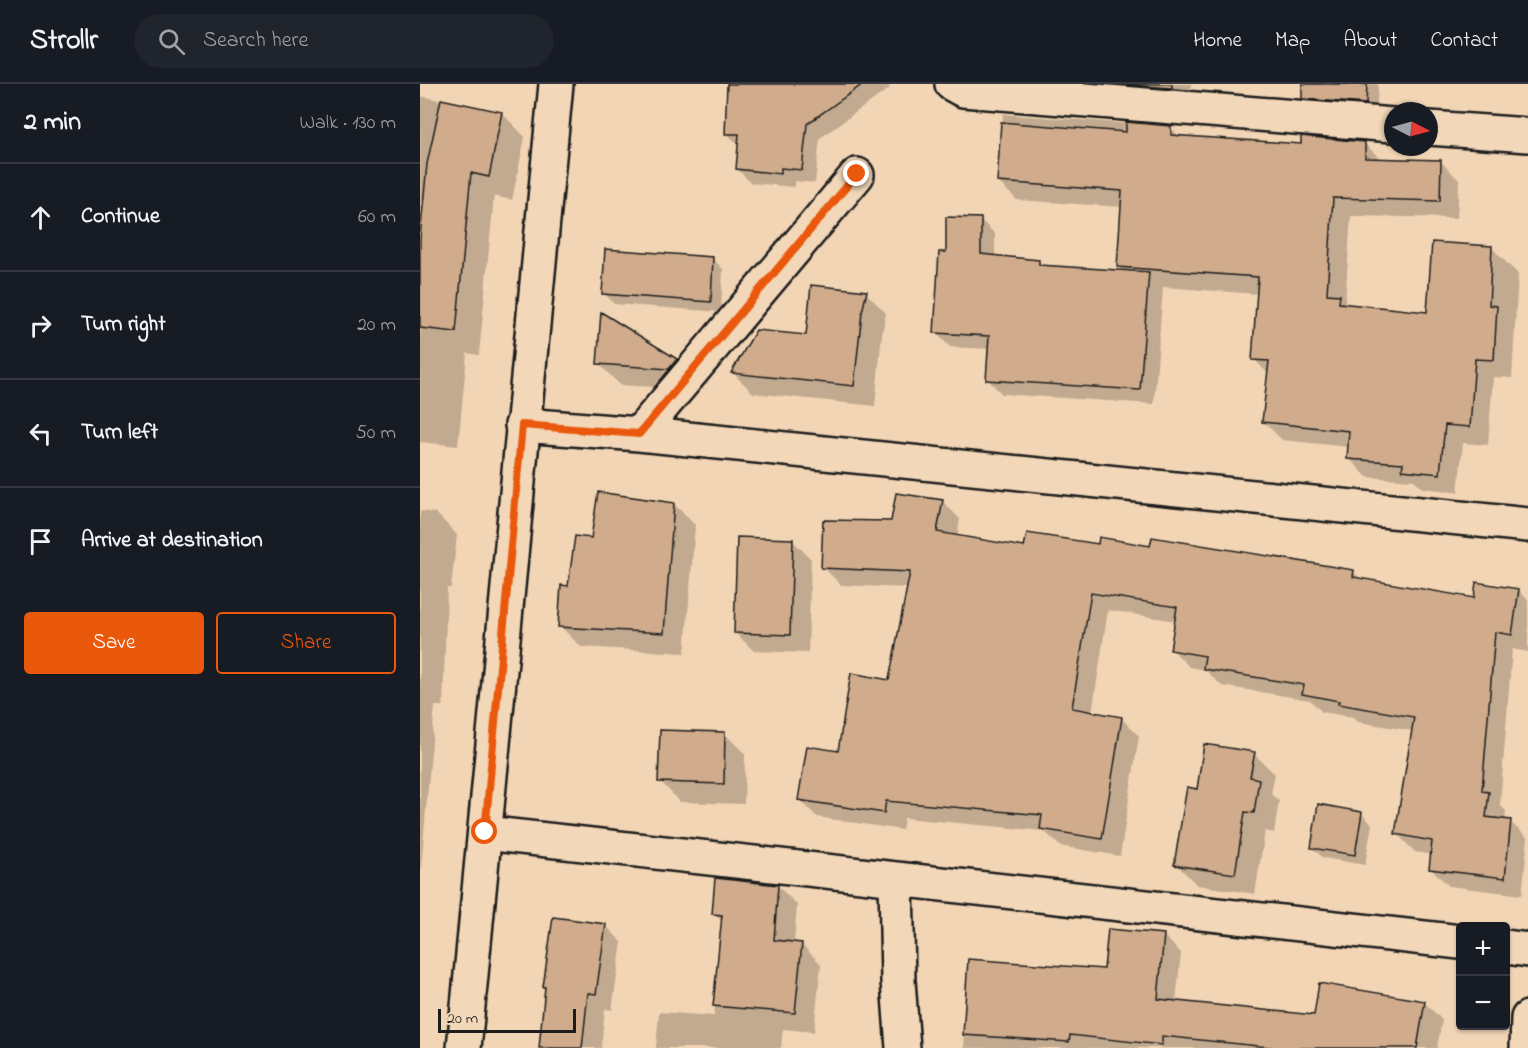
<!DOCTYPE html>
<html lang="en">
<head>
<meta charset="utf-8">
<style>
	:root { --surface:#171b24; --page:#20242c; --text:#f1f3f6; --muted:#9ea1a6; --line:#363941; --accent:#ea580c }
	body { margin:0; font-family:"Indie Flower",sans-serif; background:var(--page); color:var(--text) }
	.controls { position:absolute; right:18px; bottom:18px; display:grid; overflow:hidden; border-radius:6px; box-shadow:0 2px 4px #0004 }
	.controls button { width:54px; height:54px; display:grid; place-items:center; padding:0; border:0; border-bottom:2px solid var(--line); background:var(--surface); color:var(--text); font:30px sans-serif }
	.compass { position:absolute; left:964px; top:18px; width:54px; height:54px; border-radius:50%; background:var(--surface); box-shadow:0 2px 4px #0004; rotate:96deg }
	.scale { position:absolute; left:18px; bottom:15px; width:138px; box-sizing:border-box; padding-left:6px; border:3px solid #1c1c1c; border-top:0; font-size:16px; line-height:21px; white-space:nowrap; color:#1c1c1c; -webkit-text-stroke:4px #f2d8b9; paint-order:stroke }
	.stop { position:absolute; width:18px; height:18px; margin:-14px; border:4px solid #ea580c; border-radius:50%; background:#fff }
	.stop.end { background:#ea580c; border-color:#fff; box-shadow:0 2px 6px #0008 }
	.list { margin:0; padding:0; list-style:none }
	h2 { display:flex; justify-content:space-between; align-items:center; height:78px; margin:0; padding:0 24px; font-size:26px }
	h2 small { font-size:20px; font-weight:400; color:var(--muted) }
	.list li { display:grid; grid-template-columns:39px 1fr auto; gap:18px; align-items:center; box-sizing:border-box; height:108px; padding:0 24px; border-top:2px solid var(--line) }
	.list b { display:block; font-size:22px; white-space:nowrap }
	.list em { font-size:20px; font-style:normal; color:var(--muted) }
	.actions { display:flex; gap:12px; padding:18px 24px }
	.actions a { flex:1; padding:14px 0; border:2px solid var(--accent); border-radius:6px; text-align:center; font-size:21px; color:var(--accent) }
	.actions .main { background:var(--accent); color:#fff }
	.icon { flex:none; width:33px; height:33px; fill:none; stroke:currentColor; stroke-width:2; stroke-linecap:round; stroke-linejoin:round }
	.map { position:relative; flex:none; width:1108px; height:964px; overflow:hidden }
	header { display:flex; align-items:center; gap:36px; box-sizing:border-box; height:84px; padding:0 30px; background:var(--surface); border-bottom:2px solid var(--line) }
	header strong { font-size:28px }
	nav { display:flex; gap:33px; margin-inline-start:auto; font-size:21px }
	.search { width:420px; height:54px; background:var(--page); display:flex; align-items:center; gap:15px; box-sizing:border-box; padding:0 21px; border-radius:33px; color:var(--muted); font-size:22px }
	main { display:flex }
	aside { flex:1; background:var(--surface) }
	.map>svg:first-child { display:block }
</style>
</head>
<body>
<header>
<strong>Strollr</strong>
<div class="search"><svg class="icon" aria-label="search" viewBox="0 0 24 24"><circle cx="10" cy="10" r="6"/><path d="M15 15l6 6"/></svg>Search here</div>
<nav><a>Home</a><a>Map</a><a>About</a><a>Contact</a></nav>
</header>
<main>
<aside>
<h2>2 min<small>Walk · 130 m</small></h2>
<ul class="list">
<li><svg class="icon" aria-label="ahead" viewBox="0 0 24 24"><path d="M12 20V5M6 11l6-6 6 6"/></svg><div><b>Continue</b></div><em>60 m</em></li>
<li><svg class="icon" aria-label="right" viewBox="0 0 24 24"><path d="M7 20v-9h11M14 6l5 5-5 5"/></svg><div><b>Turn right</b></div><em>20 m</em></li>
<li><svg class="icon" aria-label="left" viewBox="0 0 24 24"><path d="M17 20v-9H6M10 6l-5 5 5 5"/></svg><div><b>Turn left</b></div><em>50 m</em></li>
<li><svg class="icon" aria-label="arrive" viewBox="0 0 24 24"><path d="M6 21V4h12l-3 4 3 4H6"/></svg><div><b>Arrive at destination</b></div></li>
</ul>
<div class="actions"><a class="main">Save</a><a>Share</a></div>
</aside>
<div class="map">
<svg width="1108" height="964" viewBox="0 0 1108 964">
	<rect width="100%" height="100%" fill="#f2d5b4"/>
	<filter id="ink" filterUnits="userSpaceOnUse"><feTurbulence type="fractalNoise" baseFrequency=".0167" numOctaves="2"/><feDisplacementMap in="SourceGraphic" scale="12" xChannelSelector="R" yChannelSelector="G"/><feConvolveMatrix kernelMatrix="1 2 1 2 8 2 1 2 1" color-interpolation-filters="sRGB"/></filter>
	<g filter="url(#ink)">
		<path fill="#0003" d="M333,0h134l3,4 -70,50 -5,45 -20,-2 -1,6 -43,-4 -14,-14 3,-23 -14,-13z
			M563,0h208l-1,22z
			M884,0h106h-32l-2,38 -53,-4 -20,-20z
			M0,12l82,17 23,24 -13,63 -18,-4 -15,159 -12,-2 -9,93 -38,-4z
			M583,30l167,13 10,10 122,8 62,-2 17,16 59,2 19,19 -2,38 -106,-2 -6,86 3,3 80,9 64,-66 26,26 -6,104 -19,-1 -5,68 -25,-2 -5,49 -36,-4 -8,-8 -47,-3 -18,-19v-11l-67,-7 -18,-18 5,-47 -15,-16 4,-65 -95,-7 -9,117 -152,-10 -15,-15 3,-30 -40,-2 -15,-15 12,-78 33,-35 15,15v23l44,4 5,6 80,5 -5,-5 4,-60 -106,-7 -19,-18z
			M293,175l10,10 -2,43 -107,-8 -10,-11z
			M446,209l20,20 -4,21 -7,72 -122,-13 -20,-20 74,-37z
			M182,230l75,46 20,21 -7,8 -70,-4 -21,-21z
			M522,417l18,18 -3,18 69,11 74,-3 52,2 201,25 9,8 113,20 43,-10 10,10v52l-16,-3 -12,156 6,6 -1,10 5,1 18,16 -6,57 -73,-9 -18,-17 1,-14 -17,-3 -18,-18 17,-103 -56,-9 -5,-5 -31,-5 -12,-12 -88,-14 -17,-16 -16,-3 -17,-18 4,-28 -68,-11 -16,103 29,5 18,18 -19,120 -60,-10 -16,-15 -140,-13 -2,12 -85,-13 -18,-18 41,-46 50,-72 18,-93 -67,-3 -18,-18 69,-44z
			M254,420l21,21 -10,128 -104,-6 -21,-21 9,-39 24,-47z
			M0,427l16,2 21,22 -6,53h-4l-4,118h-8l-15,174z
			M372,456l19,19 -3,94 -54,-2 -19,-18z
			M304,649l21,21 -1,50 -64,-2 -20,-21z
			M834,670l21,20 -4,20 8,7 -5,32 -9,-2 -10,63 -58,-9 -21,-21 22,-74z
			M941,729l11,11 -7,41 -42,-7 -11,-11z
			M358,802l19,19 -3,39h7l20,20 -7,68 -31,-3 -2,19h-125l3,-36 55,4 8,-94 -8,-9z
			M185,841l17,17 -10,68 -7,-1 -4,39h-61z
			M743,851l18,18 -5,49 139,15 109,-15 18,18 -5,28h-473l5,-87 136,10z"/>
		<path fill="#d0ac8c" stroke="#1c1c1c" stroke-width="1.5" d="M307,0h136l-56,40 -5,46 -21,-2v6l-45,-5 3,-35h-14z
			M708,0h44v4l-44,-3z
			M882,0h65l-1,20 -64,-5z
			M21,15l61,13 -13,65 -18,-4 -15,159 -36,-4v-90l7,-74z
			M581,38l125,10v-10l45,4v9l130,9v-8l64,6v16l76,2 -1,41 -107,-3 -6,96 13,1 -1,8 88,9 5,-70 60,4 -3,59 8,1 -3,54 -19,-1 -5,68 -25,-2 -5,49 -38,-4 1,-7 -56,-4 2,-28 -87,-9 7,-61 -17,-1 6,-83 -141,-10 5,-76 -125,-9z
			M526,133l35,1v36l58,6v5l110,7 -9,118 -154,-10 3,-44 -55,-3 5,-81h7z
			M185,165l108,8 -2,45 -109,-8z
			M391,201l56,6 -5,21 -8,74 -123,-13 25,-43 50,5z
			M181,228l76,47 -8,10 -72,-5z
			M178,408l76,11 -10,130 -106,-6 3,-42 7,1 7,-50 16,2z
			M476,409l47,7 -6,32 87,15 3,-14 71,11 1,-7 51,9 2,-9 202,33 -1,7 121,21 2,-16 43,7 -7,46 -17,-3 -13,159 7,1 -3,25 25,3 -6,58 -76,-9 3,-28 -37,-7 19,-117 -76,-13 1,-3 -37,-7 2,-9 -101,-16 2,-13 -35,-6 7,-43 -86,-14 -19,115 50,9 -20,122 -62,-10 2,-14 -156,-14 -2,12 -86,-13 9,-54 31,5 13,-78 38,7 21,-108 -89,-4 2,-48 68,1z
			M317,453l56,2 -3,96 -56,-2z
			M240,646l65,2 -1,52 -66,-2z
			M784,660l51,8 -5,25 9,2 -5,34 -9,-1 -10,62 -61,-9 13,-78 10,2z
			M898,720l44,8 -7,43 -44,-7z
			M295,794l63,7 -4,55 28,3 -7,70 -82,-7 9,-91 -10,-1z
			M133,833l53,7 -10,70 -8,-1 -6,55h-43l6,-61h-2z
			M688,845l56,5 -6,65 156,16 5,-32 106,18 -8,47h-139l-116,-12v9l-92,-10 -1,7 -106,-7 5,-76 136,10z"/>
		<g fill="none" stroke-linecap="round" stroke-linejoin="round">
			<defs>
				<path id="street" d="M532,0l11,6 430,35
					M1009,44l99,7
					M102,341l117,9 889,91
					M219,350l218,-259
					M65,749l975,109
					M476,795l2,102 5,67
					M1086,863l22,3
					M1107,964l1,-30"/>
				<path id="secondary" d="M44,964l92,-964"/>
			</defs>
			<use href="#street" stroke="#1c1c1c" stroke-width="38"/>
			<use href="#secondary" stroke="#1c1c1c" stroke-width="38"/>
			<use href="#street" stroke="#f2d8b9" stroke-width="33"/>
			<use href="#secondary" stroke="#f2d8b9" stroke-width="33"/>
		</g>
	</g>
	<g fill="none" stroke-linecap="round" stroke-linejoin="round" filter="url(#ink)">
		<path stroke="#ea580c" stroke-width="8" d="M65,748l37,-407 117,9 218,-260"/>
	</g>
</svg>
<div class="controls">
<button>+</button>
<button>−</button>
</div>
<svg class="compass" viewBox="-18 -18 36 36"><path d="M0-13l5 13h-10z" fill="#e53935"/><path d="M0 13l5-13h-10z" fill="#9ea1a6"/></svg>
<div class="scale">20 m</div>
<div class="stop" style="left:65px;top:748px"></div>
<div class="stop end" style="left:437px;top:90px"></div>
</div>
</main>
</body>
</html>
